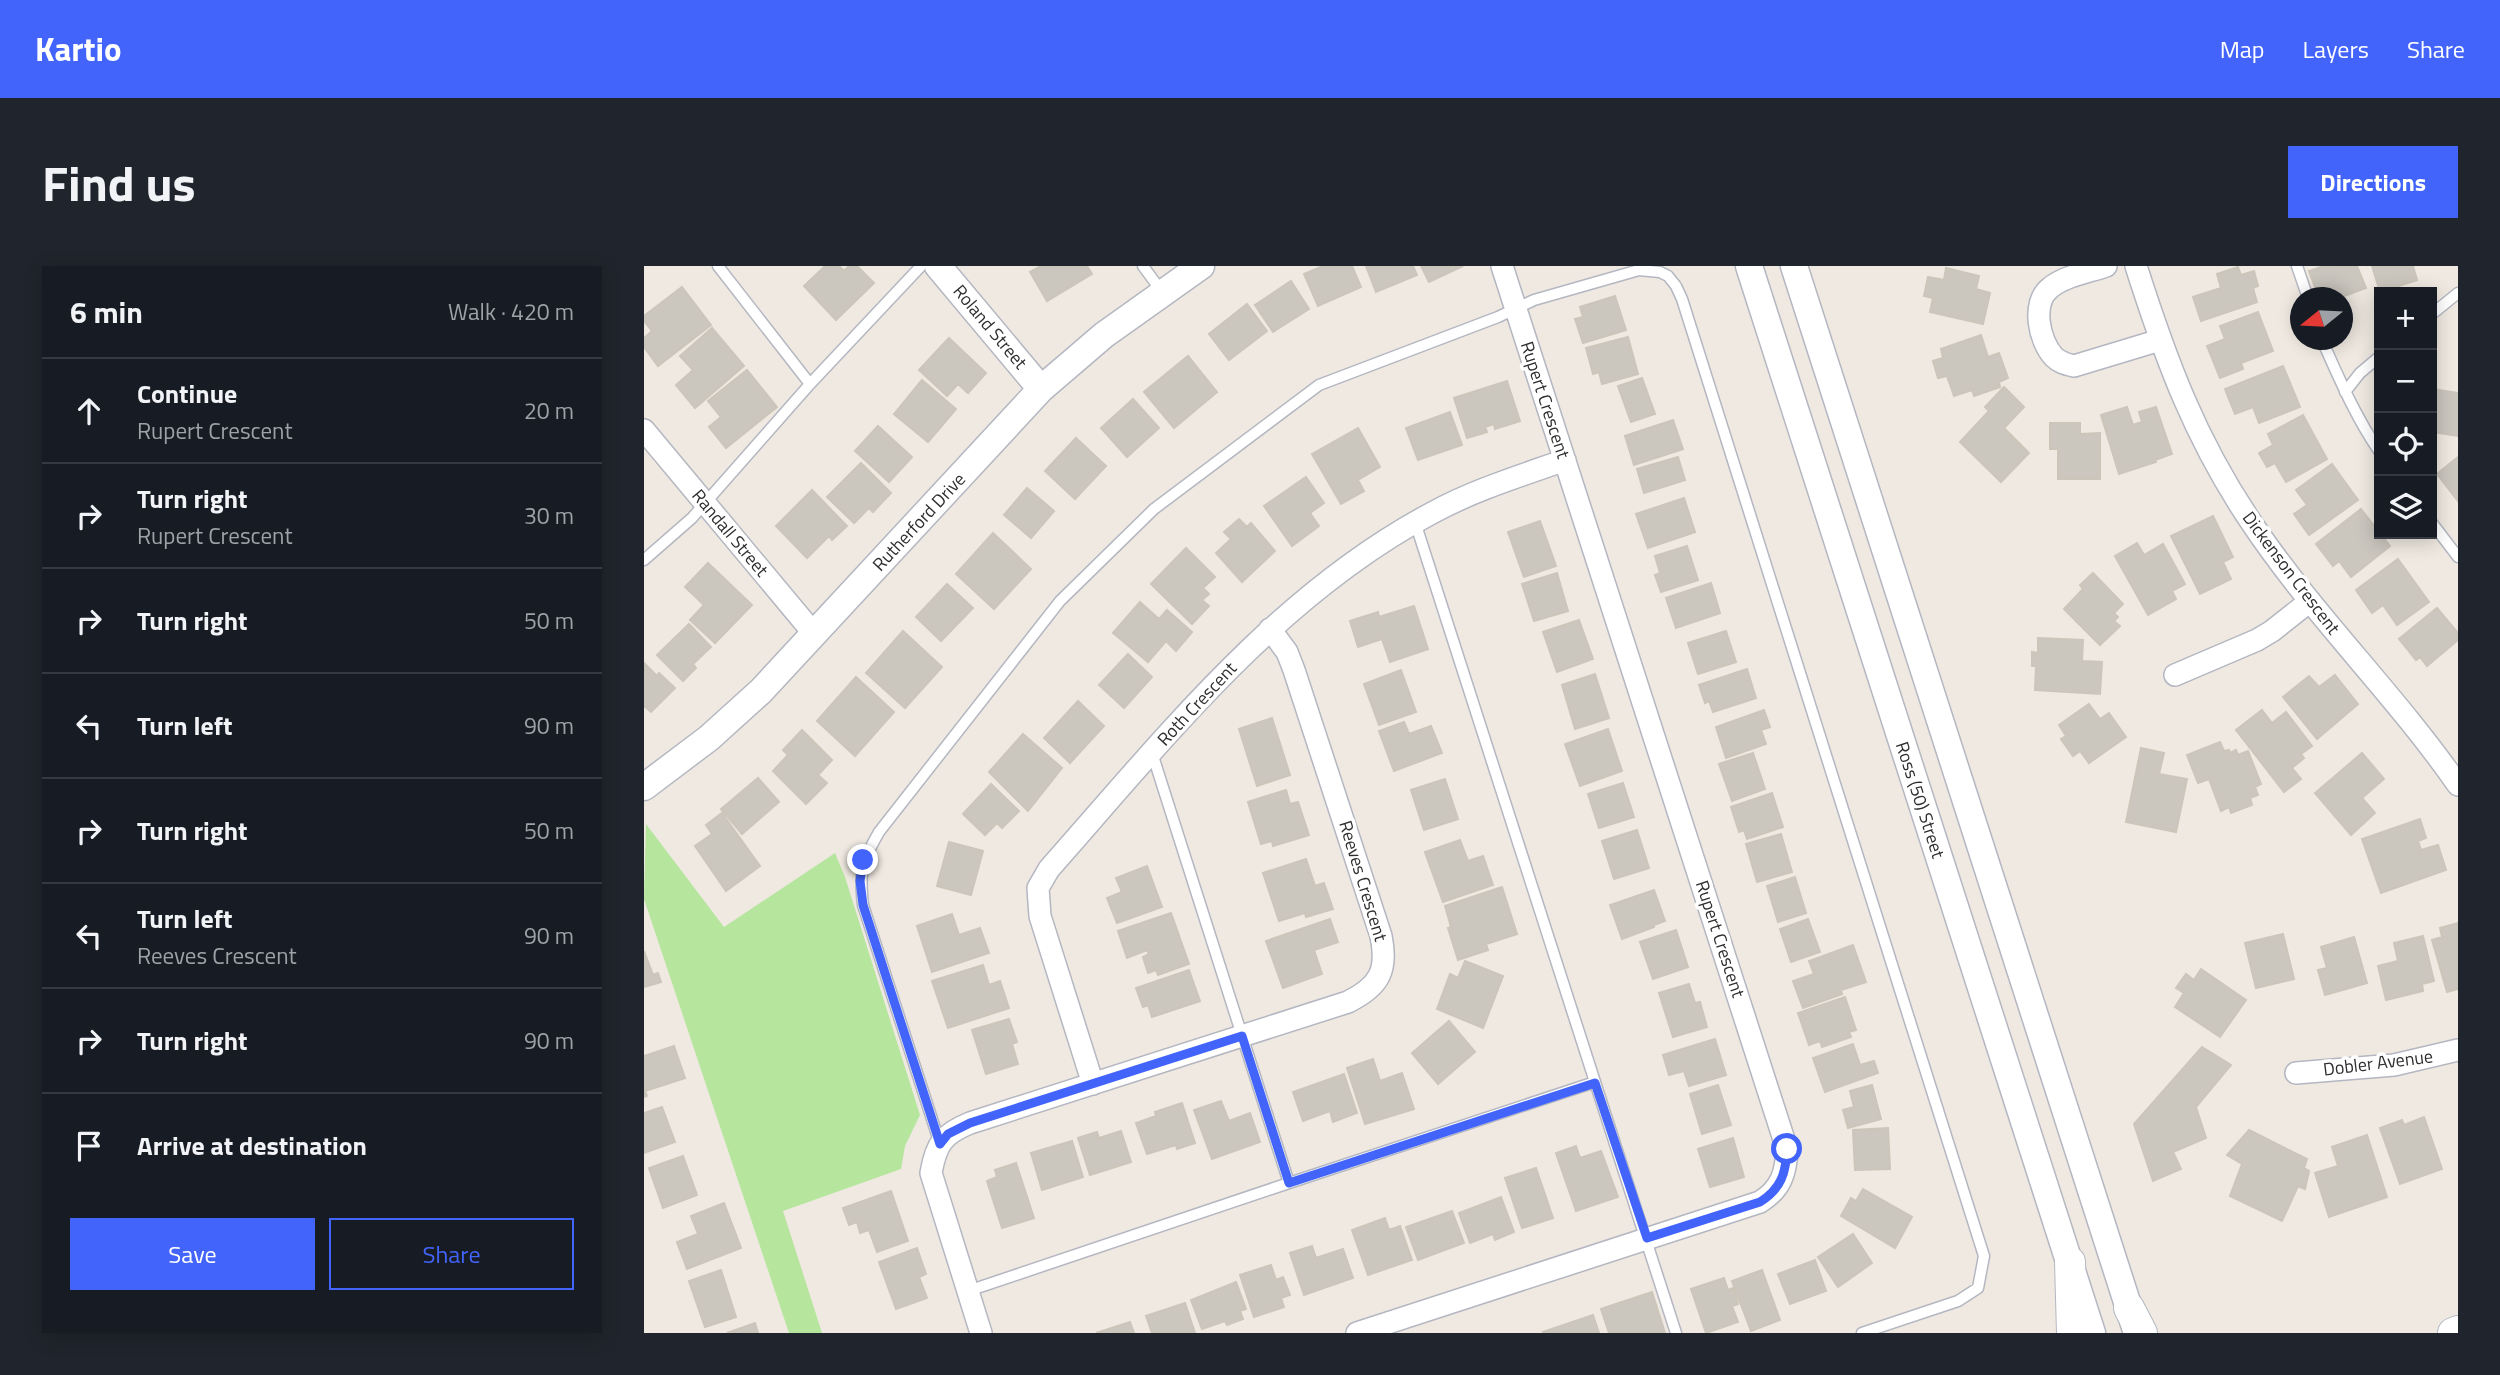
<!DOCTYPE html>
<html lang="en">
<head>
<meta charset="utf-8">
<style>
	:root { --surface:#171b24; --page:#20242c; --text:#f1f3f6; --muted:#9ea1a6; --line:#363941; --accent:#4264fb }
	body { margin:0; font-family:"Titillium Web",sans-serif; background:var(--page); color:var(--text) }
	.controls { position:absolute; right:21px; top:21px; display:grid; overflow:hidden; border-radius:0px; box-shadow:0 4px 18px #0003 }
	.controls button { width:63px; height:63px; display:grid; place-items:center; padding:0; border:0; border-bottom:2px solid var(--line); background:var(--surface); color:var(--text); font:35px sans-serif }
	.compass { position:absolute; left:1646px; top:21px; width:63px; height:63px; border-radius:50%; background:var(--surface); box-shadow:0 4px 18px #0003; rotate:252deg }
	.stop { position:absolute; width:21px; height:21px; margin:-16px; border:5px solid #4264fb; border-radius:50%; background:#fff }
	.stop.end { background:#4264fb; border-color:#fff; box-shadow:0 2px 7px #0008 }
	.list { margin:0; padding:0; list-style:none }
	h2 { display:flex; justify-content:space-between; align-items:center; height:91px; margin:0; padding:0 28px; font-size:30px }
	h2 small { font-size:23px; font-weight:400; color:var(--muted) }
	.list li { display:grid; grid-template-columns:46px 1fr auto; gap:21px; align-items:center; box-sizing:border-box; height:105px; padding:0 28px; border-top:2px solid var(--line) }
	.list b { display:block; font-size:26px; white-space:nowrap }
	.list p { margin:0; font-size:23px; white-space:nowrap; color:var(--muted) }
	.list em { font-size:23px; font-style:normal; color:var(--muted) }
	.actions { display:flex; gap:14px; padding:21px 28px }
	.actions a { flex:1; padding:16px 0; border:2px solid var(--accent); border-radius:0px; text-align:center; font-size:24px; color:var(--accent) }
	.actions .main { background:var(--accent); color:#fff }
	.icon { flex:none; width:38px; height:38px; fill:none; stroke:currentColor; stroke-width:2; stroke-linecap:round; stroke-linejoin:round }
	.map { position:relative; flex:none; width:1814px; height:1067px; overflow:hidden; border-radius:0px }
	header { display:flex; align-items:center; gap:42px; box-sizing:border-box; height:98px; padding:0 35px; background:var(--accent); color:#fff }
	header strong { font-size:33px }
	nav { display:flex; gap:38px; margin-inline-start:auto; font-size:24px }
	.intro { display:flex; align-items:center; justify-content:space-between; box-sizing:border-box; height:168px; padding:0 42px }
	h1 { margin:0; font-size:49px }
	.button { padding:18px 32px; border-radius:0px; background:var(--accent); color:#fff; font-size:24px; font-weight:700 }
	main { display:flex; gap:42px; padding:0 42px }
	aside { flex:1; background:var(--surface); border-radius:0px; box-shadow:0 4px 18px #0003 }
	.map>svg:first-child { display:block }
</style>
</head>
<body>
<header>
<strong>Kartio</strong>
<nav><a>Map</a><a>Layers</a><a>Share</a></nav>
</header>
<div class="intro"><h1>Find us</h1><a class="button">Directions</a></div>
<main>
<aside>
<h2>6 min<small>Walk · 420 m</small></h2>
<ul class="list">
<li><svg class="icon" aria-label="ahead" viewBox="0 0 24 24"><path d="M12 20V5M6 11l6-6 6 6"/></svg><div><b>Continue</b><p>Rupert Crescent</p></div><em>20 m</em></li>
<li><svg class="icon" aria-label="right" viewBox="0 0 24 24"><path d="M7 20v-9h11M14 6l5 5-5 5"/></svg><div><b>Turn right</b><p>Rupert Crescent</p></div><em>30 m</em></li>
<li><svg class="icon" aria-label="right" viewBox="0 0 24 24"><path d="M7 20v-9h11M14 6l5 5-5 5"/></svg><div><b>Turn right</b></div><em>50 m</em></li>
<li><svg class="icon" aria-label="left" viewBox="0 0 24 24"><path d="M17 20v-9H6M10 6l-5 5 5 5"/></svg><div><b>Turn left</b></div><em>90 m</em></li>
<li><svg class="icon" aria-label="right" viewBox="0 0 24 24"><path d="M7 20v-9h11M14 6l5 5-5 5"/></svg><div><b>Turn right</b></div><em>50 m</em></li>
<li><svg class="icon" aria-label="left" viewBox="0 0 24 24"><path d="M17 20v-9H6M10 6l-5 5 5 5"/></svg><div><b>Turn left</b><p>Reeves Crescent</p></div><em>90 m</em></li>
<li><svg class="icon" aria-label="right" viewBox="0 0 24 24"><path d="M7 20v-9h11M14 6l5 5-5 5"/></svg><div><b>Turn right</b></div><em>90 m</em></li>
<li><svg class="icon" aria-label="arrive" viewBox="0 0 24 24"><path d="M6 21V4h12l-3 4 3 4H6"/></svg><div><b>Arrive at destination</b></div></li>
</ul>
<div class="actions"><a class="main">Save</a><a>Share</a></div>
</aside>
<div class="map">
<svg width="1814" height="1067" viewBox="0 0 1814 1067">
	<rect width="100%" height="100%" fill="#efe9e1"/>
	<path fill="#b6e59e" d="M2,558l78,103 111,-74 10,24 75,238 -15,31 -4,23 -118,42 39,122h-33l-145,-434z"/>
	<path fill="#cbc7bf" stroke="#cbc5ba" stroke-width="2" d="M181,0h14l5,5 5,-5h8l17,17 -38,37 -32,-34z
		M397,0h46l5,8 -45,27 -17,-29z
		M679,0h29l9,21 -43,19 -14,-32z
		M722,0h47l4,9 -41,17z
		M777,0h42l-34,16z
		M1680,0h33l9,22 -27,10h-20l-10,-27z
		M1728,0h41l4,14 -37,12z
		M1594,1l3,8 13,-4 4,15 -5,2 4,14 -56,19 -8,-24 28,-9 -4,-14z
		M1302,2l33,8 -3,13 14,4 -7,31 -53,-12 3,-14 -9,-2 4,-19 16,3z
		M647,15l18,28 -36,23 -18,-27z
		M38,21l29,38 -53,41 -14,-19v-9l8,-7 -8,-10v-5z
		M971,30l11,34 -43,13 -8,-24 8,-2 -3,-10z
		M603,38l20,27 -38,29 -20,-26z
		M1614,46l15,39 -32,12 2,6 -23,9 -13,-32 18,-7 -5,-13z
		M68,62l32,38 -49,42 -19,-23 17,-15 -13,-14z
		M1337,69l7,22 11,-4 9,25 -9,4 1,5 -26,9 -2,-6 -18,6 -7,-20 -9,2 -5,-17 10,-3 -2,-9z
		M984,71l10,37 -36,10 -3,-12 -6,2 -7,-26z
		M305,72l37,35 -18,20 -10,-9 -11,12 -28,-26z
		M544,90l29,36 -43,36 -30,-36z
		M1639,100l17,41 -41,16 -6,-16 -18,7 -10,-25z
		M103,104l30,37 -51,41 -17,-21 12,-10 -13,-16z
		M998,112l13,36 -24,8 -13,-36z
		M278,114l34,29 -28,33 -34,-28z
		M863,115l13,40 -25,8 -1,-5 -9,3 2,5 -20,6 -13,-40z
		M1360,121l20,20 -20,21 25,25 -28,29 -41,-40 29,-31 -4,-4z
		M1788,123l26,4v43l-26,-4z
		M489,133l26,29 -32,29 -26,-29z
		M1483,141l6,18 9,-3 -3,-10 17,-5 16,47 -17,6 1,2 -37,12 -18,-59z
		M806,146l12,33 -44,15 -12,-32z
		M1659,149l24,44 -41,23 -11,-19 -8,4 -8,-14 14,-8 -5,-11z
		M1029,154l10,29 -49,16 -9,-29z
		M1406,157h30v11l20,-1v46h-42v-30h-8z
		M234,160l34,31 -23,25 -34,-31z
		M714,162l22,39 -22,13 6,11 -23,13 -29,-50z
		M432,172l30,28 -31,33 -30,-28z
		M1034,191l7,23 -41,13 -7,-24z
		M1814,191v44l-21,-27z
		M217,197l30,30 -18,19 -4,-4 -15,15 -27,-26z
		M1688,198l26,36 -49,35 -15,-21 13,-9 -11,-15z
		M662,211l18,26 -14,10 9,13 -27,20 -28,-40z
		M383,222l27,23 -23,27 -27,-23z
		M168,224l35,36 -15,14 -3,-4 -22,22 -31,-32z
		M1040,232l11,34 -47,16 -12,-34z
		M1717,243l29,37 -39,31 -12,-16 -6,5 -17,-22z
		M1569,250l20,41 -10,5 8,17 -31,15 -29,-58z
		M595,253l8,8 4,-4 24,28 -33,31 -26,-29 15,-14 -7,-7z
		M896,255l16,45 -32,11 -16,-45z
		M349,267l38,36 -37,40 -38,-35z
		M1493,277l7,12 19,-11 22,40 -13,7 4,8 -28,16 -33,-59z
		M1043,280l11,34 -37,12 -6,-17 5,-2 -5,-17z
		M542,282l29,29 -12,11 6,6 -7,6 7,6 -17,18 -41,-40z
		M1754,293l31,43 -32,23 -14,-20 -11,8 -16,-23z
		M64,297l44,42 -37,38 -25,-23 14,-15 -19,-18z
		M913,307l11,38 -34,10 -12,-37z
		M1449,307l30,31 -9,9 4,4 -4,4 6,5 -20,19 -36,-36 19,-20 -3,-4z
		M1067,317l9,30 -44,15 -10,-30z
		M303,318l26,24 -32,33 -25,-24z
		M496,336l19,17 8,-9 25,22 -16,19 -10,-10 -18,21 -35,-29z
		M770,340l14,43 -38,13 -8,-23 -24,8 -8,-26 28,-9 1,5z
		M1793,342l21,25v7l-31,26 -7,-9 -4,3 -17,-21z
		M935,354l14,39 -36,13 -14,-40z
		M45,358l22,23 -18,17 3,4 -13,13 -26,-26z
		M259,365l39,36 -37,41 -39,-35z
		M1082,365l10,31 -38,12 -10,-31z
		M1394,372l45,2 -1,21 20,1 -2,32 -65,-4 1,-24h-4v-14l6,1z
		M484,388l24,23 -28,31 -25,-23z
		M0,397l13,13 2,-3 16,15 -24,24 -7,-6z
		M1103,403l9,29 -43,14 -4,-11 -4,2 -6,-18z
		M757,404l15,42 -37,13 -15,-41z
		M951,408l14,44 -34,11 -13,-44z
		M1691,409l23,29 -41,35 -34,-42 26,-21 10,11z
		M212,411l38,35 -39,44 -38,-35z
		M434,435l26,25 -34,37 -26,-25z
		M1445,438l11,15 9,-6 17,24 -37,26 -9,-12 -7,5 -12,-17 5,-3 -7,-11z
		M1120,444l6,17 -9,3 5,14 -40,14 -10,-31z
		M1618,444l10,13 14,-11 26,34 -11,8 3,4 -12,10 9,11 -17,13 -48,-62z
		M628,452l18,57 -33,11 -18,-57z
		M760,456l5,12 22,-8 11,27 -48,18 -15,-40z
		M964,463l14,42 -42,15 -15,-42z
		M158,464l30,30 -14,15 9,8 -21,21 -33,-33 15,-16 -5,-5z
		M379,468l39,34 -34,43 -39,-39z
		M1576,476l4,9 5,-1 1,3 6,-3 2,5 10,-4 13,33 -6,3 3,8 -8,3 2,7 -21,8 -2,-6 -8,4 -12,-32 -11,4 -11,-28z
		M1497,482l23,5 -5,21 28,5 -11,53 -50,-10z
		M1109,487l12,36 -33,12 -13,-37z
		M1718,487l22,26 -22,19 13,15 -24,22 -36,-42z
		M114,512l21,24 -37,32 -21,-25z
		M801,513l13,40 -34,11 -13,-40z
		M979,517l11,34 -35,11 -11,-34z
		M347,518l28,27 -17,17 -5,-5 -12,12 -22,-21z
		M642,524l4,14 8,-2 11,33 -36,11 -1,-5 -11,3 -13,-42z
		M1128,527l11,34 -36,12 -3,-9 -5,2 -8,-25z
		M78,547l38,53 -34,25 -31,-45 17,-12 -6,-9z
		M1776,553l6,19 -8,3 3,9 17,-5 8,25 -65,23 -19,-54z
		M993,564l12,38 -35,11 -12,-38z
		M1137,568l11,38 -35,10 -11,-38z
		M816,574l8,21 15,-5 10,29 -50,17 -18,-50z
		M305,576l34,9 -12,44 -34,-9z
		M662,593l9,27 9,-3 9,26 -27,8 -1,-4 -26,8 -16,-48z
		M503,600l15,41 -45,16 -10,-25 15,-6 -6,-14z
		M1151,611l11,36 -28,9 -11,-36z
		M858,621l15,47 -31,10 2,6 -30,10 -10,-32 3,-1 -6,-21z
		M1010,624l11,31 -11,4v2l-32,12 -12,-34z
		M527,647l18,51 -31,11 -2,-5 -8,3 -5,-16 6,-3 -2,-4 -20,8 -9,-27z
		M308,648l7,21 21,-7 9,25 -57,19 -15,-46z
		M686,653l8,23 -24,8 8,24 -39,14 -17,-47z
		M1164,653l12,33 -29,10 -11,-33z
		M1814,657v66l-11,3 -15,-52 10,-3 -2,-9z
		M1032,664l12,37 -35,12 -13,-37z
		M1639,668l11,45 -38,9 -11,-45z
		M1779,670l11,45 -12,3 1,7 -37,9 -8,-34 20,-5 -4,-18z
		M1710,671l13,46 -42,12 -7,-25 9,-2 -6,-21z
		M1209,679l13,37 -25,8 1,4 -39,14 -10,-27 21,-7 -5,-13z
		M0,685l9,24 5,-2 3,9 -17,5z
		M821,695l38,15 -20,52 -46,-19 13,-35 8,4z
		M339,699l6,20 11,-4 9,27 -61,20 -16,-47z
		M1557,703l45,31 -26,37 -45,-30 9,-14 -8,-5 10,-14 8,6z
		M545,704l11,31 -48,16 -4,-12 -5,2 -7,-19z
		M1045,718l6,19 5,-1 7,25 -34,10 -14,-44z
		M1201,731l11,33 -7,2 2,5 -29,10 -2,-6 -11,4 -11,-32z
		M365,753l8,23 -5,2 6,20 -32,10 -14,-44z
		M805,755l26,31 -37,32 -26,-31z
		M1071,773l11,36 -37,11 -5,-15 -15,4 -6,-20z
		M1209,778l7,21 14,-4 4,12 -53,19 -12,-34z
		M30,780l11,32 -40,13 2,5 -3,1v-41z
		M1558,781l29,18 -35,42 10,31 -33,14 8,17 -28,12 -19,-57z
		M729,793l7,22 22,-8 12,36 -49,15 -18,-56z
		M700,808l13,39 -24,9 -3,-11 -27,10 -10,-29z
		M1074,819l13,40 -29,9 -12,-40z
		M1228,819l9,34 -33,9 -5,-18 11,-3 -4,-16z
		M577,835l8,20 21,-8 10,29 -48,17 -18,-49z
		M538,837l13,40 -18,6 -1,-4 -29,9 -11,-31 20,-7 -1,-4z
		M18,841l13,35 -31,11v-40z
		M1780,851l18,52 -42,15 -20,-56 22,-8 2,5z
		M1244,862l2,41 -35,1 -2,-40z
		M1605,864l58,29 -3,9 5,3 -4,18 -7,-3 -16,35 -52,-25 12,-32 -15,-9z
		M477,865l10,31 -41,13 -12,-37 19,-6 2,6z
		M1723,869l20,62 -58,20 -14,-44 23,-7 -6,-19z
		M1089,872l11,39 -34,10 -12,-38z
		M428,875l11,36 -41,13 -11,-37z
		M932,880l4,12 21,-7 17,46 -42,14 -20,-58z
		M39,890l14,39 -34,13 -14,-40z
		M372,897l18,55 -32,10 -15,-47 10,-4 -2,-7z
		M892,902l17,50 -31,10 -17,-50z
		M1219,923l49,28 -17,31 -54,-32 10,-18 5,3z
		M247,925l17,50 -31,11 -8,-22 -9,3 -3,-11 -8,3 -6,-17z
		M857,931l13,35 -19,8 -2,-6 -23,9 -11,-30z
		M80,937l17,45 -54,21 -10,-27 21,-8 -7,-18z
		M808,945l12,32 -46,17 -12,-33z
		M741,952l4,12 11,-4 12,34 -44,15 -16,-45z
		M1209,968l19,29 -34,24 -20,-30z
		M668,980l4,12 27,-9 10,29 -49,17 -14,-42z
		M273,982l9,26 -7,3 8,21 -31,11 -17,-47z
		M1171,994l11,31 -36,13 -12,-30z
		M627,999l5,15 7,-3 7,18 -9,3 3,9 -30,10 -14,-42z
		M77,1004l15,47 -31,10 -16,-46z
		M1118,1004l18,50 -29,11 -19,-50z
		M1080,1012l4,12 5,-2 5,16 -6,2 6,16 -32,11 -15,-44z
		M592,1016l10,27 -6,2 3,8 -16,6 -2,-4 -23,8 -11,-29z
		M1008,1026l13,41h-56l-8,-24z
		M541,1037l10,30h-43l-6,-17z
		M949,1049l6,18h-55l-1,-1z
		M486,1056l4,11h-38z
		M111,1057l3,10h-31z"/>
	<g fill="none" stroke-linecap="round" stroke-linejoin="round">
		<defs>
			<path id="service" d="M74,0l92,118
				M499,0l19,26
				M1653,0l11,32
				M1788,48l26,-21
				M1678,74c17,38 33,76 57,111
				M1701,126l15,-19 19,-16
				M1788,257l26,34
				M0,294l48,-42 118,-134 111,-118
				M508,487l137,430
				M951,816l81,251
				M296,878l-77,-239c-4,-36 -1,-43 16,-73l181,-231 94,-92 165,-124 179,-68 36,-17 105,-30 21,2 8,4 8,10 6,13 302,957 -6,32 -20,13 -96,32
				M324,1025l321,-108 306,-101 -180,-560"/>
			<path id="minor" d="M1462,0c-17,6 -42,10 -56,22 -19,15 -11,53 4,69 6,6 12,7 20,9l86,-26
				M1492,0c30,94 59,173 115,256 62,93 143,171 207,263
				M0,164l171,205
				M1531,409l82,-35 15,-9 38,-30
				M1652,807l98,-8 64,-15
				M449,818l-53,-168 -2,-28 11,-19c115,-130 227,-273 383,-356 42,-23 88,-37 133,-53
				M337,1067l-50,-160c5,-29 12,-39 39,-50l378,-121c32,-16 40,-32 33,-66l-87,-266 -7,-18 -17,-23
				M713,1067l403,-131c21,-13 26,-29 27,-53l-285,-883"/>
			<path id="tertiary" d="M294,0l103,123
				M1105,0l343,1067
				M1150,0l341,1061
				M0,521l65,-49 52,-47 280,-302 63,-54 97,-69"/>
			<path id="secondary" d="M1426,996l2,71
				M1485,1042l13,25
				M1809,1067l5,-2"/>
		</defs>
		<use href="#service" stroke="#b4b7c1" stroke-width="13"/>
		<use href="#minor" stroke="#b4b7c1" stroke-width="24"/>
		<use href="#tertiary" stroke="#b4b7c1" stroke-width="29"/>
		<use href="#secondary" stroke="#b4b7c1" stroke-width="32"/>
		<use href="#service" stroke="#fff" stroke-width="10"/>
		<use href="#minor" stroke="#fff" stroke-width="21"/>
		<use href="#tertiary" stroke="#fff" stroke-width="26"/>
		<use href="#secondary" stroke="#fff" stroke-width="30"/>
	</g>
	<g fill="none" stroke-linecap="round" stroke-linejoin="round">
		<path stroke="#4264fb" stroke-width="9" d="M219,594l-3,21 3,24 77,239 8,-10 22,-11 272,-87 47,147 306,-100 52,155 113,-36c21,-13 26,-29 27,-53"/>
	</g>
	<g text-anchor="middle" stroke-width="7" stroke-linejoin="round" paint-order="stroke">
		<g font-size="18" fill="#2e2e2e" stroke="#fff">
			<text transform="translate(346 61) rotate(50)" y="6">Roland Street</text>
			<text transform="translate(901 134) rotate(72)" y="6">Rupert Crescent</text>
			<text transform="translate(275 256) rotate(-47)" y="6">Rutherford Drive</text>
			<text transform="translate(86 267) rotate(50)" y="6">Randall Street</text>
			<text transform="translate(1647 307) rotate(53)" y="6">Dickenson Crescent</text>
			<text transform="translate(553 438) rotate(-47)" y="6">Roth Crescent</text>
			<text transform="translate(1276 534) rotate(72)" y="6">Ross (50) Street</text>
			<text transform="translate(719 615) rotate(73)" y="6">Reeves Crescent</text>
			<text transform="translate(1076 673) rotate(72)" y="6">Rupert Crescent</text>
			<text transform="translate(1734 797) rotate(-7)" y="6">Dobler Avenue</text>
		</g>
	</g>
</svg>
<div class="controls">
<button>+</button>
<button>−</button>
<button><svg class="icon" aria-label="locate" viewBox="0 0 24 24"><circle cx="12" cy="12" r="6"/><path d="M12 2v4M12 18v4M2 12h4M18 12h4"/></svg></button>
<button><svg class="icon" aria-label="layers" viewBox="0 0 24 24"><path d="M12 4l9 5-9 5-9-5zM3 14l9 5 9-5"/></svg></button>
</div>
<svg class="compass" viewBox="-18 -18 36 36"><path d="M0-13l5 13h-10z" fill="#e53935"/><path d="M0 13l5-13h-10z" fill="#9ea1a6"/></svg>
<div class="stop" style="left:1143px;top:883px"></div>
<div class="stop end" style="left:219px;top:594px"></div>
</div>
</main>
</body>
</html>
